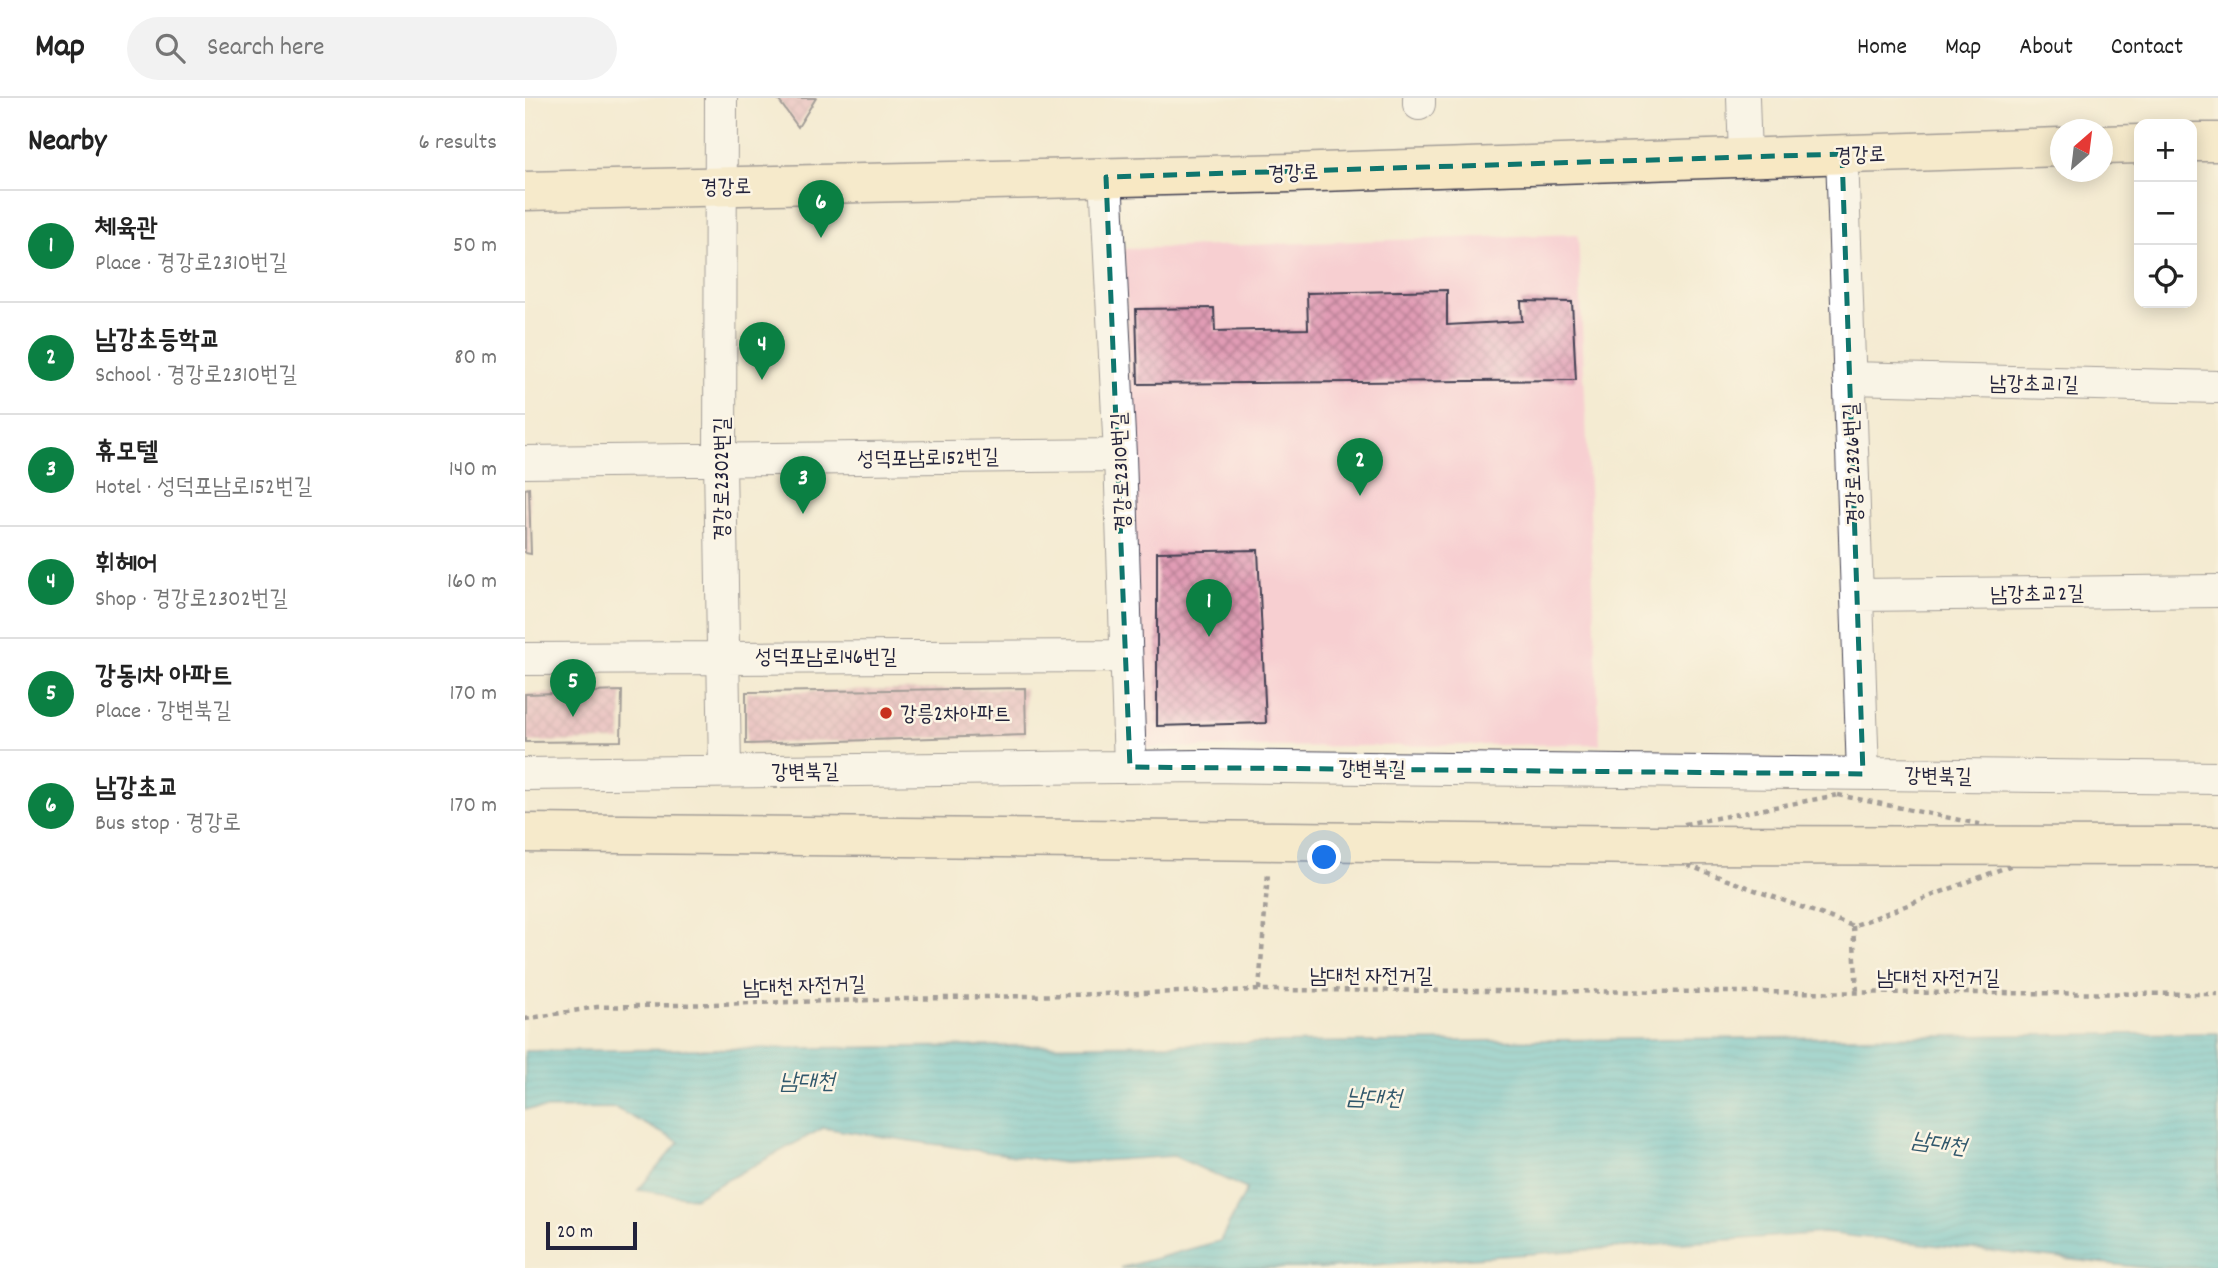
<!DOCTYPE html>
<html lang="en">
<head>
<meta charset="utf-8">
<style>
	:root { --surface:#fff; --page:#f2f2f2; --text:#222; --muted:#767676; --line:#e0e0e0; --accent:#0b8043 }
	body { margin:0; font-family:Dekko,"Poor Story",sans-serif; background:var(--page); color:var(--text) }
	.controls { position:absolute; right:21px; top:21px; display:grid; overflow:hidden; border-radius:14px; box-shadow:0 4px 18px #0003 }
	.controls button { width:63px; height:63px; display:grid; place-items:center; padding:0; border:0; border-bottom:2px solid var(--line); background:var(--surface); color:var(--text); font:35px sans-serif }
	.compass { position:absolute; left:1525px; top:21px; width:63px; height:63px; border-radius:50%; background:var(--surface); box-shadow:0 4px 18px #0003; rotate:28deg }
	.scale { position:absolute; left:21px; bottom:18px; width:91px; box-sizing:border-box; padding-left:7px; border:4px solid #22223b; border-top:0; font-size:19px; line-height:24px; white-space:nowrap; color:#22223b; -webkit-text-stroke:5px #fcf5e5; paint-order:stroke }
	.you { position:absolute; left:800px; top:760px; width:24px; height:24px; margin:-18px; border:5px solid #fff; border-radius:50%; background:#1a73e8; box-shadow:0 0 0 10px #1a73e833 }
	.badge { display:grid; place-items:center; width:46px; height:46px; border-radius:50%; background:var(--accent); color:#fff; font-size:23px; font-weight:700 }
	.pin { position:absolute; translate:-50% -58px; filter:drop-shadow(0 2px 4px #0008) }
	.pin::after { content:''; position:absolute; top:37px; width:24px; height:21px; background:inherit; clip-path:polygon(0 0,100% 0,50% 100%) }
	.list { margin:0; padding:0; list-style:none }
	h2 { display:flex; justify-content:space-between; align-items:center; height:91px; margin:0; padding:0 28px; font-size:30px }
	h2 small { font-size:23px; font-weight:400; color:var(--muted) }
	.list li { display:grid; grid-template-columns:46px 1fr auto; gap:21px; align-items:center; box-sizing:border-box; height:112px; padding:0 28px; border-top:2px solid var(--line) }
	.list b { display:block; font-size:26px; white-space:nowrap }
	.list p { margin:0; font-size:23px; white-space:nowrap; color:var(--muted) }
	.list em { font-size:23px; font-style:normal; color:var(--muted) }
	.icon { flex:none; width:38px; height:38px; fill:none; stroke:currentColor; stroke-width:2; stroke-linecap:round; stroke-linejoin:round }
	.map { position:relative; flex:none; width:1693px; height:1170px; overflow:hidden }
	header { display:flex; align-items:center; gap:42px; box-sizing:border-box; height:98px; padding:0 35px; background:var(--surface); border-bottom:2px solid var(--line) }
	header strong { font-size:33px }
	nav { display:flex; gap:38px; margin-inline-start:auto; font-size:24px }
	.search { width:490px; height:63px; background:var(--page); display:flex; align-items:center; gap:18px; box-sizing:border-box; padding:0 24px; border-radius:38px; color:var(--muted); font-size:26px }
	main { display:flex }
	aside { flex:1; background:var(--surface) }
	.map>svg:first-child { display:block }
</style>
</head>
<body>
<header>
<strong>Map</strong>
<div class="search"><svg class="icon" aria-label="search" viewBox="0 0 24 24"><circle cx="10" cy="10" r="6"/><path d="M15 15l6 6"/></svg>Search here</div>
<nav><a>Home</a><a>Map</a><a>About</a><a>Contact</a></nav>
</header>
<main>
<aside>
<h2>Nearby<small>6 results</small></h2>
<ul class="list">
<li><span class="badge">1</span><div><b>체육관</b><p>Place · 경강로2310번길</p></div><em>50 m</em></li>
<li><span class="badge">2</span><div><b>남강초등학교</b><p>School · 경강로2310번길</p></div><em>80 m</em></li>
<li><span class="badge">3</span><div><b>휴모텔</b><p>Hotel · 성덕포남로152번길</p></div><em>140 m</em></li>
<li><span class="badge">4</span><div><b>휘헤어</b><p>Shop · 경강로2302번길</p></div><em>160 m</em></li>
<li><span class="badge">5</span><div><b>강동1차 아파트</b><p>Place · 강변북길</p></div><em>170 m</em></li>
<li><span class="badge">6</span><div><b>남강초교</b><p>Bus stop · 경강로</p></div><em>170 m</em></li>
</ul>
</aside>
<div class="map">
<svg width="1693" height="1170" viewBox="0 0 1693 1170">
	<defs>
		<pattern id="water-rules" width="6" height="5" patternUnits="userSpaceOnUse" patternTransform="scale(1.75)"><rect width="6" height="5" fill="#4ebbc8"/><path d="M0 2.5h6" fill="none" stroke="#4098a4"/></pattern>
		<pattern id="building-cross-hatch" width="8" height="8" patternUnits="userSpaceOnUse" patternTransform="scale(1.75)"><rect width="8" height="8" fill="#e19cb5"/><path d="M0 0l8 8M0 8l8-8" fill="none" stroke="#b67f94"/></pattern>
	</defs>
	<rect width="100%" height="100%" fill="#fcf5e5"/>
	<filter id="ink" filterUnits="userSpaceOnUse"><feTurbulence type="fractalNoise" baseFrequency=".0143" numOctaves="2"/><feDisplacementMap in="SourceGraphic" scale="14" xChannelSelector="R" yChannelSelector="G"/><feConvolveMatrix kernelMatrix="1 2 1 2 8 2 1 2 1" color-interpolation-filters="sRGB"/></filter>
	<filter id="wash" filterUnits="userSpaceOnUse"><feTurbulence type="fractalNoise" baseFrequency=".00686" numOctaves="4" result="noise"/><feDisplacementMap in="SourceGraphic" scale="28" xChannelSelector="R" yChannelSelector="G"/><feGaussianBlur stdDeviation="1.57" result="paint"/><feColorMatrix in="noise" values="0 0 0 0 0 0 0 0 0 0 0 0 0 0 0 0 0 1.4 0 .05"/><feComposite in="paint" operator="in"/></filter>
	<g filter="url(#wash)">
		<rect width="100%" height="100%" fill="#f4ebd2"/>
		<path fill="#f7cfd1" d="M1053,136l22,510 -462,4 -13,-499z"/>
		<path fill="url(#water-rules)" stroke="#386e82" stroke-width="2" d="M1693,935v235h-70l-324,-35 -497,35h-207l100,-27 27,-52 -73,-33 -110,7 -241,-35 -129,70 -56,-8 41,-48 -64,-34 -90,1v-58z"/>
		<g id="blocks">
			<path fill="url(#building-cross-hatch)" d="M252,0h39l-18,29z
				M922,192v35l75,-4 -1,-20 51,1 4,78 -438,4 -2,-75 78,-1 1,23 93,-2 -1,-36z
				M4,390l2,66 -6,-1v-64z
				M733,452l8,173 -109,3v-174z
				M500,590l1,47 -280,9v-52z
				M97,593l-1,50 -96,1v-48z"/>
		</g>
	</g>
	<g filter="url(#ink)">
		<use href="#blocks" fill-opacity="0" stroke="#424052" stroke-width="2"/>
		<g fill="none" stroke-linecap="round" stroke-linejoin="round">
			<defs>
				<path id="street" d="M196,0l-1,362 5,311
					M1218,0l2,59
					M894,6v-6
					M1317,56l21,620
					M581,79l14,278 10,312
					M1324,280l369,9
					M0,364l595,-7
					M1332,497l361,-4
					M0,561l601,-3
					M0,676l680,-8 1013,12"/>
				<path id="secondary" d="M1667,44h26
					M1577,47l37,-1
					M0,93l766,-18 769,-26
					M0,735l1130,12 563,1"/>
			</defs>
			<use href="#street" stroke="#424052" stroke-width="34"/>
			<use href="#secondary" stroke="#424052" stroke-width="41"/>
			<path stroke="#424052" stroke-width="4.5" stroke-dasharray="5 5" stroke-linecap="butt" d="M1313,697l146,30 30,21 3,17 -164,63 -180,-66 -18,-15 30,-21z
				M1328,828l4,67
				M734,892l9,-117
				M0,921l72,-12 662,-17 959,4"/>
			<use href="#street" stroke="#fff" stroke-width="32"/>
			<use href="#secondary" stroke="#f8e8c3" stroke-width="38"/>
		</g>
	</g>
	<path d="M0 0H1693V1170H0ZM1317,56l21,620 -733,-7 -24,-590z" fill="#f4ebd2" fill-opacity=".55" fill-rule="evenodd"/>
	<path fill="none" stroke="#0f766e" stroke-width="5" stroke-dasharray="14 9" stroke-linejoin="round" d="M1317,56l21,620 -733,-7 -24,-590z"/>
	<circle fill="#c8321e" stroke="#fcf5e5" stroke-width="2.5" cx="361" cy="615" r="7"/>
	<g text-anchor="middle" stroke-width="5" stroke-linejoin="round" paint-order="stroke">
		<g font-size="21" fill="#22223b" stroke="#fcf5e5">
			<text transform="translate(1335 56) rotate(-2)" y="7">경강로</text>
			<text transform="translate(768 74) rotate(-2)" y="7">경강로</text>
			<text transform="translate(201 88) rotate(-1)" y="7">경강로</text>
			<text transform="translate(1509 285) rotate(1)" y="7">남강초교1길</text>
			<text transform="translate(403 359) rotate(-1)" y="7">성덕포남로152번길</text>
			<text transform="translate(1327 366) rotate(-92)" y="7">경강로2326번길</text>
			<text transform="translate(595 374) rotate(-92)" y="7">경강로2310번길</text>
			<text transform="translate(196 381) rotate(-90)" y="7">경강로2302번길</text>
			<text transform="translate(1512 495) rotate(-1)" y="7">남강초교2길</text>
			<text x="301" y="565">성덕포남로146번길</text>
			<text transform="translate(847 670) rotate(1)" y="7">강변북길</text>
			<text transform="translate(280 673) rotate(-1)" y="7">강변북길</text>
			<text transform="translate(1413 677) rotate(1)" y="7">강변북길</text>
			<text x="846" y="884">남대천 자전거길</text>
			<text x="1413" y="886">남대천 자전거길</text>
			<text transform="translate(279 887) rotate(-2)" y="7">남대천 자전거길</text>
		</g>
		<g font-size="21" fill="#22223b" stroke="#fcf5e5" text-anchor="start">
			<text x="375" y="622">강릉2차아파트</text>
		</g>
		<g font-size="23" font-style="italic" fill="#31586c" stroke="#fcf5e5">
			<text x="282" y="990">남대천</text>
			<text transform="translate(849 998) rotate(2)" y="8">남대천</text>
			<text transform="translate(1414 1044) rotate(8)" y="8">남대천</text>
		</g>
	</g>
</svg>
<div class="controls">
<button>+</button>
<button>−</button>
<button><svg class="icon" aria-label="locate" viewBox="0 0 24 24"><circle cx="12" cy="12" r="6"/><path d="M12 2v4M12 18v4M2 12h4M18 12h4"/></svg></button>
</div>
<svg class="compass" viewBox="-18 -18 36 36"><path d="M0-13l5 13h-10z" fill="#e53935"/><path d="M0 13l5-13h-10z" fill="#767676"/></svg>
<div class="scale">20 m</div>
<div class="you"></div>
<div class="pin badge" style="left:684px;top:539px">1</div>
<div class="pin badge" style="left:835px;top:398px">2</div>
<div class="pin badge" style="left:278px;top:416px">3</div>
<div class="pin badge" style="left:237px;top:282px">4</div>
<div class="pin badge" style="left:48px;top:619px">5</div>
<div class="pin badge" style="left:296px;top:140px">6</div>
</div>
</main>
</body>
</html>
